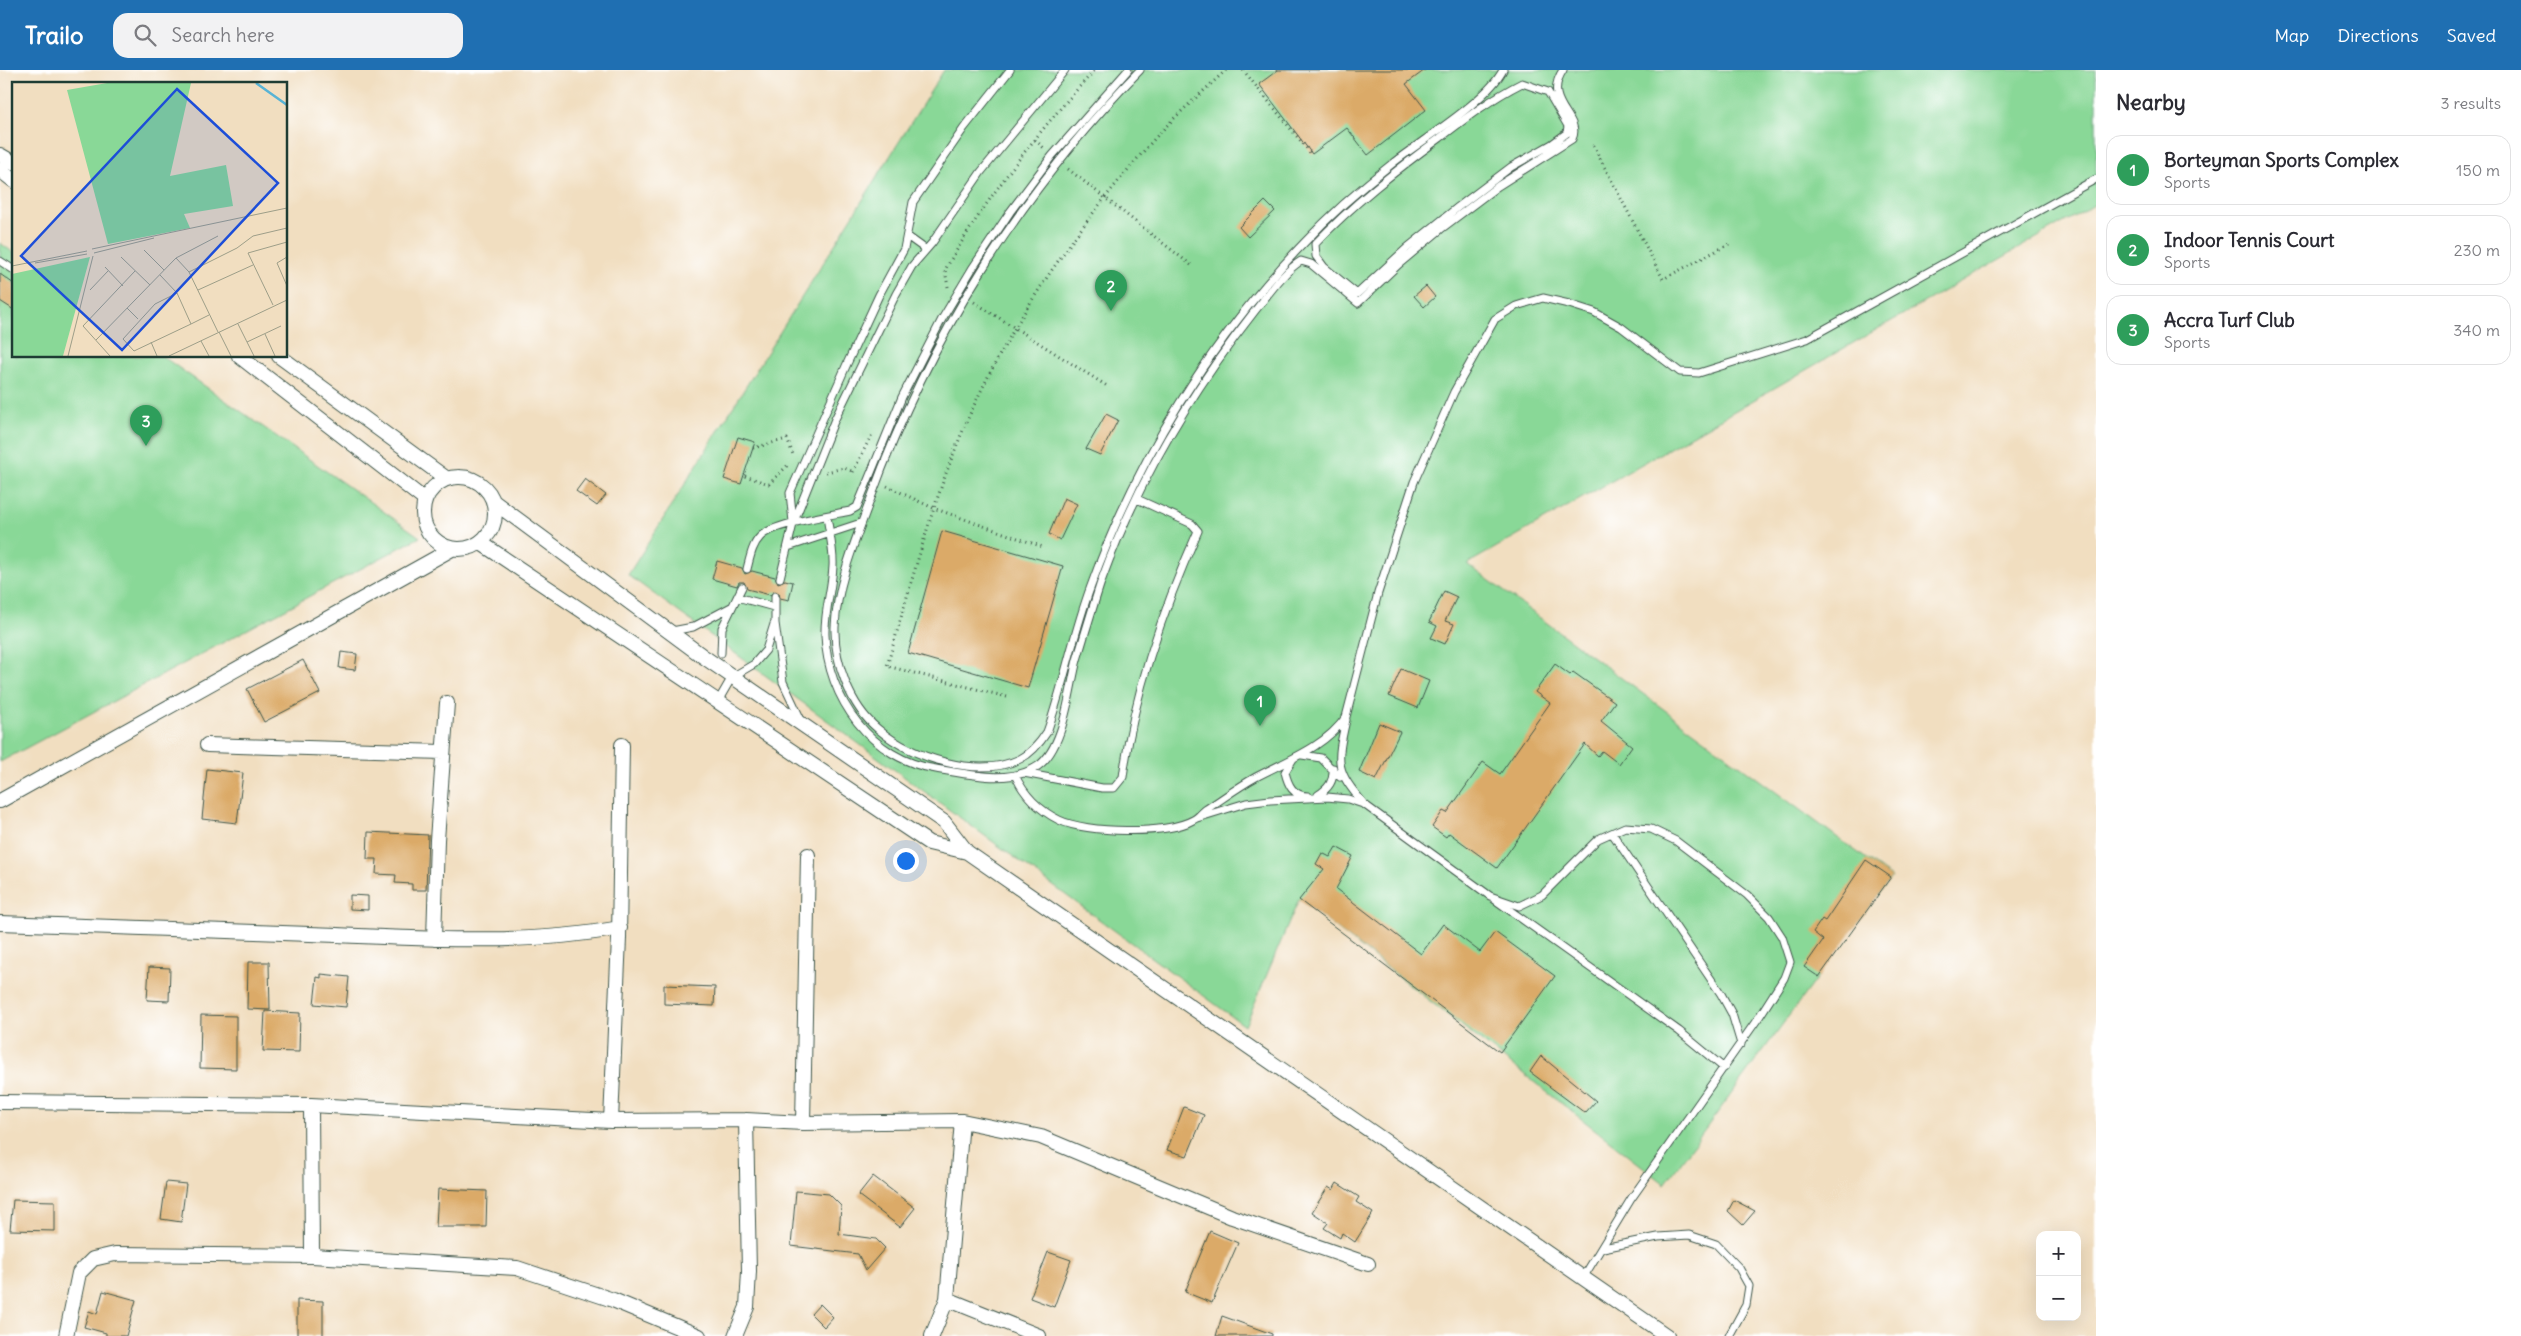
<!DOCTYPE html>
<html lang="en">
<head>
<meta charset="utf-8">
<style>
	:root { --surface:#fff; --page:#f2f2f3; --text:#2b2b33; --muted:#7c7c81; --line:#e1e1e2; --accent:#1f6fb2 }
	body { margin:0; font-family:Delius,sans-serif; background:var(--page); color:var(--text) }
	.controls { position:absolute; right:15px; bottom:15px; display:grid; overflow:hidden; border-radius:10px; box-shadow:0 5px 20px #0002 }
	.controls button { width:45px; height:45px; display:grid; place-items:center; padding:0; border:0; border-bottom:1px solid var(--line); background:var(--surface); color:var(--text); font:25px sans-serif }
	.you { position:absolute; left:905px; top:790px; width:18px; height:18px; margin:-12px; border:4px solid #fff; border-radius:50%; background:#1a73e8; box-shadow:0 0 0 8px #1a73e833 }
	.badge { display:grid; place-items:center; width:32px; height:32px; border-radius:50%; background:var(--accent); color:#fff; font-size:16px; font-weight:700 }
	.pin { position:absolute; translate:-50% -41px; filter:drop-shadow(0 1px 2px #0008) }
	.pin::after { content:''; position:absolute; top:26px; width:18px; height:15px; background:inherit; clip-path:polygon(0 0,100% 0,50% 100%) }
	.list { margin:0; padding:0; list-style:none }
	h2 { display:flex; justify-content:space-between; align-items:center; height:65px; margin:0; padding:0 20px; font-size:21px }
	h2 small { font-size:16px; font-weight:400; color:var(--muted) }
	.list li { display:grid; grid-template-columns:32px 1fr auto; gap:15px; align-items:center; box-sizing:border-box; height:70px; margin:0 10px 10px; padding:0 10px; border:1px solid var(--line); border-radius:15px }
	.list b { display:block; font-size:19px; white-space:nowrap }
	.list p { margin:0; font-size:16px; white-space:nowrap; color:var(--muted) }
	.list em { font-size:16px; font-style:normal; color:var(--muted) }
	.icon { flex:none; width:28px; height:28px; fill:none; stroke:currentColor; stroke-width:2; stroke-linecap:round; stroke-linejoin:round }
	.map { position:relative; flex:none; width:2096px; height:1266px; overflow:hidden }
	header { display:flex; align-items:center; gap:30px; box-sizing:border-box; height:70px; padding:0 25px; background:var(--accent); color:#fff }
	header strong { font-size:24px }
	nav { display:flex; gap:28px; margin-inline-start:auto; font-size:18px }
	.search { width:350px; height:45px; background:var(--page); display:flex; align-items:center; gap:12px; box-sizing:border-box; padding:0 18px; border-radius:15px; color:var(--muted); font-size:19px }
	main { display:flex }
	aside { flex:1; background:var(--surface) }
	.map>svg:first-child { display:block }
</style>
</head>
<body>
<header>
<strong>Trailo</strong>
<div class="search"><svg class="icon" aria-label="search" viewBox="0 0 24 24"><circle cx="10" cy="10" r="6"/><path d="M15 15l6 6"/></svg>Search here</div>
<nav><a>Map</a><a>Directions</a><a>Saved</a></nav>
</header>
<main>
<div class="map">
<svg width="2096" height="1266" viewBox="0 0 2096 1266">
	<rect width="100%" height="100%" fill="#fff"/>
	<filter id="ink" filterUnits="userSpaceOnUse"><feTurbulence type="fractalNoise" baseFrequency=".02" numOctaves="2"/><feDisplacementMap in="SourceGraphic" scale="10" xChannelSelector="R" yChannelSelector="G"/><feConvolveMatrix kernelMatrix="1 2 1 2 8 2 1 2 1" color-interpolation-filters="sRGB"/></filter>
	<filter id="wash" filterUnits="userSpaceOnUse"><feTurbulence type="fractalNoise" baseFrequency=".0096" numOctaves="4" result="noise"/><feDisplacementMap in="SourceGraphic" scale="20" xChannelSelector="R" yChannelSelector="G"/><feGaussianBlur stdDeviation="1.12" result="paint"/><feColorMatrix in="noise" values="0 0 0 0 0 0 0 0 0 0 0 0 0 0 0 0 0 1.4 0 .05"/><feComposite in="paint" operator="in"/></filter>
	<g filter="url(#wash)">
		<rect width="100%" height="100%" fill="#f1dec0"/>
		<path fill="#89d897" stroke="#548a66" d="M944,0h1152v134l-629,360 424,313 -226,307 -366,-285 -54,127 -617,-451z
			M0,173l14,10v103h148l258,181 -420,225z"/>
		<g id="blocks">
			<path fill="#dbaa67" d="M1278,0h147l-19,14 20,26 -58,45 -21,-27 -35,26 -53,-70z
				M1265,131l10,10 -27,26 -9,-10z
				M0,204l14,10v26l-14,-9z
				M1426,216l9,11 -11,10 -10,-11z
				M1106,344l12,6 -18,35 -14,-6z
				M738,367l17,5 -14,42 -17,-5z
				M585,409l21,16 -9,11 -21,-15z
				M1064,428l13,6 -17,36 -11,-6z
				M942,461l121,35 -35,122 -120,-35z
				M717,491l25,7 3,6 7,-3 23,6 3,6 7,-3 8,2 -4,18 -9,-2 -1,-5 -4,-2 -5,4 -23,-6 -3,-7h-5l-2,4 -25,-7z
				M1444,521l13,6 -12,24 9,3 -9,20 -14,-6 6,-12 -8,-4z
				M341,582l16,2 -2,16 -16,-2z
				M303,590l17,33 -56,29 -17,-33z
				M1555,594l15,11 3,-3 42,30 -14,19 31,25 -13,18 -17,-13 -4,5 -13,-12 -88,124 -48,-35 -3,4 -14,-10 11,-16 4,2 36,-51 17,12 50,-71 -15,-11z
				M1401,599l28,12 -11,27 -29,-12z
				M1379,653l21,9 -24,48 -17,-8z
				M207,699l36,4 -6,50 -35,-4z
				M368,762l60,3 -2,55h-14v-6l-17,-1 1,-8 -20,-1 1,-15h-10z
				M1336,777l17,9 -17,33 85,65 22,-30 37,28 15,-20 60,44 -55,76 -201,-152 25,-31 -8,-5 6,-11 8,4z
				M1866,790l25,17 -72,100 -15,-10 19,-27 -10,-8 9,-13 3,2z
				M350,825l18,1v14l-18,-1z
				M248,892h21l1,48 -23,-1z
				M149,897l21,1 -1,33 -22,-1z
				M321,904l28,3 -3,30 -32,-3 3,-27 4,1z
				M664,915l51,2 -1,19 -50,-2z
				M265,941l35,2 -1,39 -36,-1z
				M201,945l35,1v53l-36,-1z
				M1541,986l55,45 -11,12 -55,-41z
				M1184,1037l20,8 -17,41 -20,-6z
				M873,1106l42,32 -15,19 -42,-32z
				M166,1112l20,2 -5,38 -20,-3z
				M1337,1113l22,14 -3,5 17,11 -18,29 -13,-9 -2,5 -16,-10 4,-5 -16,-11 16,-25 5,3z
				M438,1119l49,2 -1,36h-50z
				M796,1121l33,3 12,12 -2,28 37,5 9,9 -19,22 -8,-16 -67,-8z
				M13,1130l42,1v30l-45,-1z
				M1734,1130l21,11 -12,14 -15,-14z
				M1210,1161l28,12 -26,60 -27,-11z
				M1048,1182l23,8 -17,47 -24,-9z
				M103,1221l33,9 -10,36h-20v-3l-22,-6 5,-16 8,3z
				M297,1230l26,1v35h-26z
				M820,1234l13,13 -9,10 -13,-13z
				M1222,1246l50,18v2h-56z"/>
		</g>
	</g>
	<g filter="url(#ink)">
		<use href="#blocks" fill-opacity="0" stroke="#3e5549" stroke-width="1"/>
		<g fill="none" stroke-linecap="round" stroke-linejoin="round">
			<defs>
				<path id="lane" d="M1140,0c-120,122 -211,268 -269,428 -15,41 -34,85 -36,129 -1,35 15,79 43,102 34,29 100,50 142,30 12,-6 20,-16 27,-27 17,-48 26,-98 44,-146 46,-127 119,-246 213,-343 27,-29 58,-56 89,-80 29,-23 95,-63 110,-93
					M1522,13l26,9 20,34 -1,7 -15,11 -41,23 -53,40 -51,41 -50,46 -33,-27 -8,-11 -1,-12c38,-40 80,-73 125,-106 26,-20 52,-40 82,-55z
					M907,166l18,13
					M0,191l14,9
					M827,446c2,16 7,34 6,50 -1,23 -9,46 -8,69 2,63 47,125 111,134 32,5 74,16 102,-3 27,-19 31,-76 39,-106 8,-27 16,-54 25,-81 35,-96 89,-187 152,-267 14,-17 29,-40 47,-51l10,3 47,39 41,-39 42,-35 57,-43 74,-47c11,-22 -31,-36 -9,-69
					M793,452l-3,-29 56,-127 33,-71 25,-46 9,-47 51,-74 46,-58
					M788,477l73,-24
					M747,499c3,-11 5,-24 13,-32 11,-13 71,-22 90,-26l7,-4 45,-110 40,-78 30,-50 38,-57 42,-56 76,-86
					M780,508l13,-54 42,-105 61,-125 16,-28 20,-23 49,-71 84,-102
					M775,526v27l8,59 18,38
					M737,527l37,10
					M672,561l21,-4 38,-20
					M721,583l1,-25 20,-41
					M717,633l15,-26 22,-13 12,-14 8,-26
					M1346,650c-10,44 -11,50 19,85l125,91 29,10 23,-11 56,-56 27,-12 26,2 25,12 71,54 22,22 13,20 8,25 -6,16 -25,39 -128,182 -48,79
					M1302,685l19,3 19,19
					M1293,689l-8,13c3,13 8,24 23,24
					M1024,703l78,15h12l9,-11c11,-85 40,-168 75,-246l-6,-7 -55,-25
					M1015,705c9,20 24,35 44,45 27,13 108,15 134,0 5,-2 8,-7 12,-10 17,-11 33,-23 51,-33 32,-17 69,-30 90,-60l32,-124 36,-111 40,-90 41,-73 21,-13 27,-8 26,6 25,8 27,15 59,45 19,1 108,-34 289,-160
					M1318,725c11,-7 16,-14 15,-27
					M1197,748l49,-15 24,-3 57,-3 21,2 15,5
					M1612,763l109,161 11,20 9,30
					M1494,829l185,132 45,37
					M1603,1178l55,-11 31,-2 27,9 23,24 10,18 -3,19 -17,31"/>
				<path id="street" d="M0,85l14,8
					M0,100l14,11
					M239,286l186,144
					M279,286l168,123
					M423 443a36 36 0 1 1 72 0a36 36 0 1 1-72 0Z
					M494,432l207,153 243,167 23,30 700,484
					M481,473l448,300 38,9
					M207,675l236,7
					M0,731l452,-252
					M0,853c112,4 224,8 337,12 94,4 190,10 283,-7
					M434,869l3,-99 10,-137
					M0,1032l311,3 300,16 135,-1 57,3 159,-2 79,16 191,80 136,47
					M311,1035l1,151
					M611,1051l8,-183 3,-193
					M803,1053l5,-268
					M947,1229l92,37
					M66,1266l13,-63 14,-14 22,-5 197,2 205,12 96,32 86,36
					M735,1266l12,-29 2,-36 -3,-151
					M932,1266l15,-37 15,-178"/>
			</defs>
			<use href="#lane" stroke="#3e5549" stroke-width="9"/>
			<use href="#street" stroke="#3e5549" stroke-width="16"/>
			<path stroke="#3e5549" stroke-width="3" stroke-dasharray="1 4" stroke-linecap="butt" d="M1243,0l69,85
				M1035,70l9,8
				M1593,75l70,134 68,-36
				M1068,99l123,96
				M948,217l-3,-17c41,-72 93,-139 150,-200
				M974,232l133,84
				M753,378l34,-9 7,18
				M826,402l18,-4 10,4
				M853,402l20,-40
				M745,406l24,8 20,-20
				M887,416l46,22 110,39
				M1007,627l-120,-31c23,-78 43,-156 74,-231 43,-104 115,-207 189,-291 23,-27 51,-50 76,-74"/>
			<use href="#lane" stroke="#fff" stroke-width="7"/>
			<use href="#street" stroke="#fff" stroke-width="14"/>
		</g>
	</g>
	<g transform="translate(12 12)">
		<rect width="275" height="275" fill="#f1dec0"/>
		<path d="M95,1h84l-21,93 56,-11 7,41 -49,8 6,14 -82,16 -41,-154zM78,175l-27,99h-51v-82z" fill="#89d897"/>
		<path fill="none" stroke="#57b3d5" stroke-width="2.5" d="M244,1l31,22"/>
		<path fill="none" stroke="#9d9e88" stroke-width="1" d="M80,167l195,-41M132,168l20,20M82,171l60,-15M109,175l29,28M275,175l-10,6 10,23M164,176l13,14 29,60M23,181l52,-9M0,184l75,-15M93,185l18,19M177,190l48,-24 16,-12 34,-8M148,193l17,18M78,208l18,-19M186,208l55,-25M261,223l-25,-52 39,-11M115,226l11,11M179,242l-14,-31 -22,11 -32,35 11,12 57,-27 18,-9M226,242l16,32M207,250l12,24M253,252l10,22M84,258l80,-82 42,-22M189,259l8,15M139,260l6,14M235,260l34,-16M56,274l25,-100M98,274l-27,-30 52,-55M157,274l118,-56"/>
		<path fill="#1d4ed8" fill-opacity="0.15" stroke="#1d4ed8" stroke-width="2.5" d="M165,7l101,94 -156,167 -101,-94z"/>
		<rect width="275" height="275" fill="none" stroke="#1f3d34" stroke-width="2.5"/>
	</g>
</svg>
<div class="controls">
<button>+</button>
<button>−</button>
</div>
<div class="you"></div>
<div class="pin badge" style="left:1260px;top:656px;background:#2e9e5b">1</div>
<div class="pin badge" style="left:1111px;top:241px;background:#2e9e5b">2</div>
<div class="pin badge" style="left:146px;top:376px;background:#2e9e5b">3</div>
</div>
<aside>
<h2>Nearby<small>3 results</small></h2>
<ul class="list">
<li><span class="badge" style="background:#2e9e5b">1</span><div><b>Borteyman Sports Complex</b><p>Sports</p></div><em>150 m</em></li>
<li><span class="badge" style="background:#2e9e5b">2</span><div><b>Indoor Tennis Court</b><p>Sports</p></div><em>230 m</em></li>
<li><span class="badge" style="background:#2e9e5b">3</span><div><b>Accra Turf Club</b><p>Sports</p></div><em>340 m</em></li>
</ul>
</aside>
</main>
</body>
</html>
